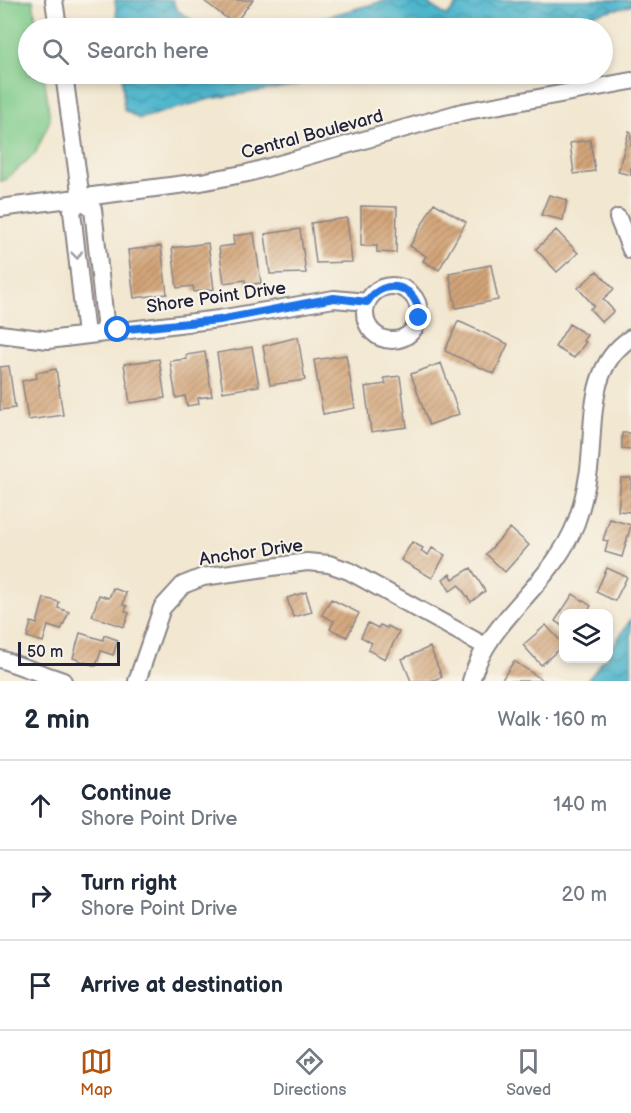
<!DOCTYPE html>
<html lang="en">
<head>
<meta charset="utf-8">
<style>
	:root { --surface:#fff; --page:#f6f6f7; --text:#1f2937; --muted:#747a83; --line:#e0e1e3; --accent:#b45309 }
	body { margin:0; font-family:"Balsamiq Sans",sans-serif; background:var(--page); color:var(--text) }
	.controls { position:absolute; right:18px; bottom:18px; display:grid; overflow:hidden; border-radius:12px; box-shadow:0 3px 9px #0003 }
	.controls button { width:54px; height:54px; display:grid; place-items:center; padding:0; border:0; border-bottom:2px solid var(--line); background:var(--surface); color:var(--text); font:30px sans-serif }
	.scale { position:absolute; left:18px; bottom:15px; width:102px; box-sizing:border-box; padding-left:6px; border:3px solid #22223b; border-top:0; font-size:16px; line-height:21px; white-space:nowrap; color:#22223b; -webkit-text-stroke:4px #f7f3e8; paint-order:stroke }
	.stop { position:absolute; width:18px; height:18px; margin:-14px; border:4px solid #1a73e8; border-radius:50%; background:#fff }
	.stop.end { background:#1a73e8; border-color:#fff; box-shadow:0 2px 6px #0008 }
	.list { margin:0; padding:0; list-style:none }
	h2 { display:flex; justify-content:space-between; align-items:center; height:78px; margin:0; padding:0 24px; font-size:26px }
	h2 small { font-size:20px; font-weight:400; color:var(--muted) }
	.list li { display:grid; grid-template-columns:39px 1fr auto; gap:18px; align-items:center; box-sizing:border-box; height:90px; padding:0 24px; border-top:2px solid var(--line) }
	.list b { display:block; font-size:22px; white-space:nowrap }
	.list p { margin:0; font-size:20px; white-space:nowrap; color:var(--muted) }
	.list em { font-size:20px; font-style:normal; color:var(--muted) }
	.icon { flex:none; width:33px; height:33px; fill:none; stroke:currentColor; stroke-width:2; stroke-linecap:round; stroke-linejoin:round }
	.map { position:relative; flex:none; width:631px; height:681px; overflow:hidden }
	.search { position:absolute; background:var(--surface); box-shadow:0 3px 9px #0003; left:18px; right:18px; top:18px; height:66px; display:flex; align-items:center; gap:15px; box-sizing:border-box; padding:0 21px; border-radius:33px; color:var(--muted); font-size:22px }
	.sheet { height:348px; background:var(--surface) }
	nav { display:flex; justify-content:space-around; align-items:center; box-sizing:border-box; height:84px; border-top:2px solid var(--line); background:var(--surface); font-size:16px; color:var(--muted) }
	nav a { display:grid; justify-items:center; gap:3px }
	nav .on { color:var(--accent) }
	.map>svg:first-child { display:block }
</style>
</head>
<body>
<div class="map">
<svg width="631" height="681" viewBox="0 0 631 681">
	<defs>
		<pattern id="water-waves" width="16" height="10" patternUnits="userSpaceOnUse" patternTransform="scale(1.5)"><rect width="16" height="10" fill="#4eb6cc"/><path d="M0 5q4-4 8 0t8 0" fill="none" stroke="#4094a7"/></pattern>
		<pattern id="building-hatch" width="6" height="6" patternUnits="userSpaceOnUse" patternTransform="scale(1.5)"><rect width="6" height="6" fill="#d3a478"/><path d="M-1 1l2-2M0 6l6-6M5 7l2-2" fill="none" stroke="#ab8564"/></pattern>
	</defs>
	<rect width="100%" height="100%" fill="#f7f3e8"/>
	<filter id="ink" filterUnits="userSpaceOnUse"><feTurbulence type="fractalNoise" baseFrequency=".0167" numOctaves="2"/><feDisplacementMap in="SourceGraphic" scale="12" xChannelSelector="R" yChannelSelector="G"/><feConvolveMatrix kernelMatrix="1 2 1 2 8 2 1 2 1" color-interpolation-filters="sRGB"/></filter>
	<filter id="wash" filterUnits="userSpaceOnUse"><feTurbulence type="fractalNoise" baseFrequency=".008" numOctaves="4" result="noise"/><feDisplacementMap in="SourceGraphic" scale="24" xChannelSelector="R" yChannelSelector="G"/><feGaussianBlur stdDeviation="1.35" result="paint"/><feColorMatrix in="noise" values="0 0 0 0 0 0 0 0 0 0 0 0 0 0 0 0 0 1.4 0 .05"/><feComposite in="paint" operator="in"/></filter>
	<g filter="url(#wash)">
		<rect width="100%" height="100%" fill="#f2e7d0"/>
		<path fill="#7ecb8a" stroke="#507662" stroke-width="1.5" d="M0,0h33l4,28h-9v46h16l6,46 -15,34 -30,26 -5,1z"/>
		<path fill="url(#water-waves)" stroke="#386c84" stroke-width="1.5" d="M115,0h58l3,9 27,19h-85z
			M388,0h34l25,16 14,-16h170v6l-103,22h-238l9,-4z
			M122,74h214l-44,12 -82,13 -71,20 -15,-9z
			M631,619v62h-44l17,-22 4,-1 1,-6z"/>
		<g id="blocks">
			<path fill="url(#building-hatch)" d="M203,0h50l-19,24z
				M629,131l2,1v43l-13,-3z
				M590,140l5,31 -21,3 -4,-31z
				M549,195l18,5 -4,20 -22,-5z
				M434,203l32,19 -27,48 -16,-9 3,-5 -16,-10z
				M361,206l36,1 -1,46 -19,-1v-6h-16z
				M347,218l5,44 -36,1 -5,-40z
				M300,229l6,44 -36,1 -5,-40z
				M556,230l22,23 -21,19 -21,-23z
				M254,233l7,50 -15,2 -1,-5 -21,3 -5,-36 15,-2 -1,-9z
				M208,243l6,46 -20,3 -1,-6 -16,2 -5,-40z
				M161,246l6,48 -33,4 -6,-48z
				M491,265l7,35 -42,8 -7,-35z
				M597,271l17,18 -11,10 11,12 -12,11 -12,-13 4,-3 -16,-18z
				M458,321l50,23 -14,30 -49,-23z
				M569,324l18,11 -4,6 3,1 -12,16 -19,-11z
				M298,337l7,43 -35,5 -7,-39z
				M252,347l7,39 -36,6 -6,-39z
				M205,352l7,44 -14,2 1,6 -12,2 -2,-10 -9,2 -6,-37 17,-2 -1,-4z
				M346,355l9,53 -32,6 -9,-54z
				M159,359l6,39 -35,5 -6,-39z
				M441,363l18,51 -30,11 -18,-51z
				M9,366l6,42 -15,2v-43z
				M56,369l7,46 -35,5 -6,-39 15,-3 -1,-5z
				M400,376l7,51 -36,5 -6,-45 21,-3 -2,-6z
				M622,433h9v17l-9,-1z
				M621,478h10v34l-13,-1z
				M610,519l21,6 -9,32 -17,-5 3,-11 -5,-1z
				M510,528l19,17 -24,27 -19,-18z
				M412,542l11,6 -2,3 7,4 4,-7 13,7 -13,23 -31,-18z
				M471,568l14,23 -14,11 -12,-17 -9,6 -7,-12 7,-5 3,5z
				M607,568l20,9 -12,24 -19,-9z
				M113,588l13,5 -3,12 4,1 -2,5 4,2 -5,14 -32,-11 7,-21 10,3z
				M306,592l6,20 -19,5 -6,-19z
				M573,594l18,12 -5,8h-22v13l-9,-6z
				M44,598l15,4 -1,6 11,4 -8,18 -13,-4 -5,16 -16,-5 4,-15 6,2z
				M331,599l28,14 -12,24 -17,-8 4,-8 -12,-6z
				M368,623l10,5 2,-3 7,3 1,-2 11,6 -14,27 -17,-9 4,-7 -11,-6z
				M546,625l18,20 -23,20 -18,-20z
				M80,633l23,7 1,-5 14,5 -5,15 -12,-4 -5,15 -23,-8z
				M430,647l12,30 -11,4h-20l-9,-22z
				M514,661l30,20h-43z"/>
		</g>
	</g>
	<g filter="url(#ink)">
		<use href="#blocks" fill-opacity="0" stroke="#8a8486" stroke-width="1.5"/>
		<g fill="none" stroke-linecap="round" stroke-linejoin="round">
			<defs>
				<path id="minor" d="M54,0l4,28
					M64,74l17,125 -9,12 14,124
					M81,199l12,10 13,122
					M0,208l201,-26 47,-9 214,-61 169,-31
					M618,218l13,32
					M365 313a27 27 0 1 1 54 0a27 27 0 1 1-54 0Z
					M0,334l48,6 171,-21 115,-20 33,3
					M0,659l63,22
					M137,681l25,-73 21,-23 20,-8 104,-15 22,2 20,7 136,75
					M471,681c18,-64 81,-96 105,-158 6,-17 10,-34 13,-53 6,-46 -3,-103 42,-132"/>
			</defs>
			<use href="#minor" stroke="#8a8486" stroke-width="20"/>
			<use href="#minor" stroke="#fff" stroke-width="16"/>
		</g>
		<defs><path id="oneway-chevron" d="M-2-3.5L2.5 0L-2 3.5" fill="none" stroke-width="1.6" stroke-linecap="round" stroke-linejoin="round" transform="scale(1.5)"/></defs>
		<use stroke="#9c9ca7" href="#oneway-chevron" transform="translate(77 255) rotate(84)"/>
	</g>
	<g fill="none" stroke-linecap="round" stroke-linejoin="round" filter="url(#ink)">
		<path stroke="#1a73e8" stroke-width="8" d="M118,330l101,-10 115,-22 33,4c18,-27 53,-16 52,16"/>
	</g>
	<g text-anchor="middle" stroke-width="4.5" stroke-linejoin="round" paint-order="stroke">
		<g font-size="18" fill="#22223b" stroke="#f7f3e8">
			<text transform="translate(312 134) rotate(-15)" y="6">Central Boulevard</text>
			<text transform="translate(216 297) rotate(-8)" y="6">Shore Point Drive</text>
			<text transform="translate(251 552) rotate(-8)" y="6">Anchor Drive</text>
		</g>
	</g>
</svg>
<div class="controls">
<button><svg class="icon" aria-label="layers" viewBox="0 0 24 24"><path d="M12 4l9 5-9 5-9-5zM3 14l9 5 9-5"/></svg></button>
</div>
<div class="scale">50 m</div>
<div class="stop" style="left:118px;top:330px"></div>
<div class="stop end" style="left:419px;top:318px"></div>
<div class="search"><svg class="icon" aria-label="search" viewBox="0 0 24 24"><circle cx="10" cy="10" r="6"/><path d="M15 15l6 6"/></svg>Search here</div>
</div>
<section class="sheet">
<h2>2 min<small>Walk · 160 m</small></h2>
<ul class="list">
<li><svg class="icon" aria-label="ahead" viewBox="0 0 24 24"><path d="M12 20V5M6 11l6-6 6 6"/></svg><div><b>Continue</b><p>Shore Point Drive</p></div><em>140 m</em></li>
<li><svg class="icon" aria-label="right" viewBox="0 0 24 24"><path d="M7 20v-9h11M14 6l5 5-5 5"/></svg><div><b>Turn right</b><p>Shore Point Drive</p></div><em>20 m</em></li>
<li><svg class="icon" aria-label="arrive" viewBox="0 0 24 24"><path d="M6 21V4h12l-3 4 3 4H6"/></svg><div><b>Arrive at destination</b></div></li>
</ul>
</section>
<nav>
<a class="on"><svg class="icon" aria-label="map" viewBox="0 0 24 24"><path d="M3 6l6-2 6 2 6-2v14l-6 2-6-2-6 2zM9 4v14M15 6v14"/></svg>Map</a>
<a><svg class="icon" aria-label="directions" viewBox="0 0 24 24"><path d="M12 3l9 9-9 9-9-9zM9 14v-3h6M13 9l2 2-2 2"/></svg>Directions</a>
<a><svg class="icon" aria-label="saved" viewBox="0 0 24 24"><path d="M7 4h10v16l-5-4-5 4z"/></svg>Saved</a>
</nav>
</body>
</html>
